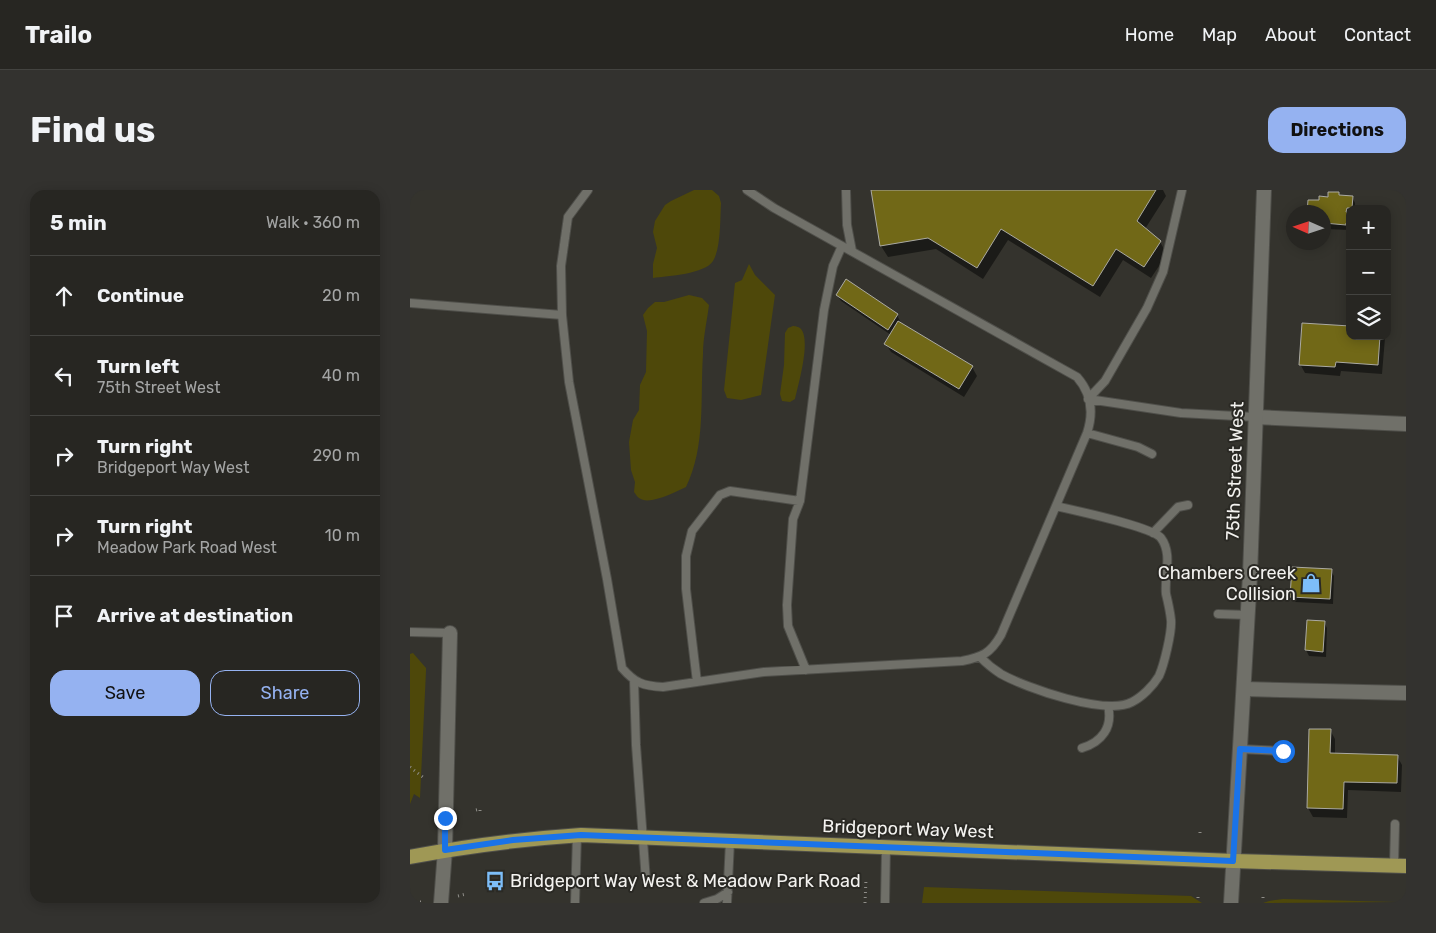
<!DOCTYPE html>
<html lang="en">
<head>
<meta charset="utf-8">
<style>
	:root { --surface:#272622; --page:#33322f; --text:#f1f3f6; --muted:#a4a5a5; --line:#434340; --accent:#95b2f1 }
	body { margin:0; font-family:Rubik,sans-serif; background:var(--page); color:var(--text) }
	.controls { position:absolute; right:15px; top:15px; display:grid; overflow:hidden; border-radius:10px; box-shadow:0 2px 12px #0003 }
	.controls button { width:45px; height:45px; display:grid; place-items:center; padding:0; border:0; border-bottom:1px solid var(--line); background:var(--surface); color:var(--text); font:25px sans-serif }
	.compass { position:absolute; left:876px; top:15px; width:45px; height:45px; border-radius:50%; background:var(--surface); box-shadow:0 2px 12px #0003; rotate:273deg }
	.stop { position:absolute; width:15px; height:15px; margin:-11px; border:4px solid #1a73e8; border-radius:50%; background:#fff }
	.stop.end { background:#1a73e8; border-color:#fff; box-shadow:0 1px 5px #0008 }
	.list { margin:0; padding:0; list-style:none }
	h2 { display:flex; justify-content:space-between; align-items:center; height:65px; margin:0; padding:0 20px; font-size:21px }
	h2 small { font-size:16px; font-weight:400; color:var(--muted) }
	.list li { display:grid; grid-template-columns:32px 1fr auto; gap:15px; align-items:center; box-sizing:border-box; height:80px; padding:0 20px; border-top:1px solid var(--line) }
	.list b { display:block; font-size:19px; white-space:nowrap }
	.list p { margin:0; font-size:16px; white-space:nowrap; color:var(--muted) }
	.list em { font-size:16px; font-style:normal; color:var(--muted) }
	.actions { display:flex; gap:10px; padding:15px 20px }
	.actions a { flex:1; padding:11px 0; border:1px solid var(--accent); border-radius:15px; text-align:center; font-size:18px; color:var(--accent) }
	.actions .main { background:var(--accent); color:#111 }
	.icon { flex:none; width:28px; height:28px; fill:none; stroke:currentColor; stroke-width:2; stroke-linecap:round; stroke-linejoin:round }
	.map { position:relative; flex:none; width:996px; height:713px; overflow:hidden; border-radius:15px }
	header { display:flex; align-items:center; gap:30px; box-sizing:border-box; height:70px; padding:0 25px; background:var(--surface); border-bottom:1px solid var(--line) }
	header strong { font-size:24px }
	nav { display:flex; gap:28px; margin-inline-start:auto; font-size:18px }
	.intro { display:flex; align-items:center; justify-content:space-between; box-sizing:border-box; height:120px; padding:0 30px }
	h1 { margin:0; font-size:35px }
	.button { padding:12px 22px; border-radius:15px; background:var(--accent); color:#111; font-size:18px; font-weight:700 }
	main { display:flex; gap:30px; padding:0 30px }
	aside { flex:1; background:var(--surface); border-radius:15px; box-shadow:0 2px 12px #0003 }
	.map>svg:first-child { display:block }
</style>
</head>
<body>
<header>
<strong>Trailo</strong>
<nav><a>Home</a><a>Map</a><a>About</a><a>Contact</a></nav>
</header>
<div class="intro"><h1>Find us</h1><a class="button">Directions</a></div>
<main>
<aside>
<h2>5 min<small>Walk · 360 m</small></h2>
<ul class="list">
<li><svg class="icon" aria-label="ahead" viewBox="0 0 24 24"><path d="M12 20V5M6 11l6-6 6 6"/></svg><div><b>Continue</b></div><em>20 m</em></li>
<li><svg class="icon" aria-label="left" viewBox="0 0 24 24"><path d="M17 20v-9H6M10 6l-5 5 5 5"/></svg><div><b>Turn left</b><p>75th Street West</p></div><em>40 m</em></li>
<li><svg class="icon" aria-label="right" viewBox="0 0 24 24"><path d="M7 20v-9h11M14 6l5 5-5 5"/></svg><div><b>Turn right</b><p>Bridgeport Way West</p></div><em>290 m</em></li>
<li><svg class="icon" aria-label="right" viewBox="0 0 24 24"><path d="M7 20v-9h11M14 6l5 5-5 5"/></svg><div><b>Turn right</b><p>Meadow Park Road West</p></div><em>10 m</em></li>
<li><svg class="icon" aria-label="arrive" viewBox="0 0 24 24"><path d="M6 21V4h12l-3 4 3 4H6"/></svg><div><b>Arrive at destination</b></div></li>
</ul>
<div class="actions"><a class="main">Save</a><a>Share</a></div>
</aside>
<div class="map">
<svg width="996" height="713" viewBox="0 0 996 713">
	<rect width="100%" height="100%" fill="#34332d"/>
	<path fill="#4e480a" d="M284,0h18l7,6 2,7c-1,16 0,45 -8,58 -8,13 -45,15 -60,17v-14l4,-16 -4,-16 2,-11 10,-16 6,-4z
		M339,74l6,11 20,20 -14,100 -20,5 -14,-2 -3,-8 11,-107 7,-3z
		M279,105l13,3 7,7c-2,16 -6,33 -6,49 -3,45 3,92 -17,133 -11,5 -37,19 -47,11 -2,-1 -4,-5 -5,-6l1,-10 -4,-12 -2,-28 4,-22 6,-10 1,-25 6,-13 1,-41 -4,-16 5,-7 7,-6h9z
		M383,136c2,0 6,1 7,2 12,10 -2,57 -5,71l-5,3 -8,-1 -2,-7 4,-29 1,-32 3,-5z
		M3,463l13,15v3l-6,127 -6,-4 -4,10v-150z
		M514,697l267,9 11,7h-280z
		M873,709l113,3 -133,1 6,-2z"/>
	<path fill="#0007" d="M462,0h291l3,6 -21,33 15,13 7,12 -16,24 -28,-18 -23,37 -92,-57 -25,39 -47,-30 -48,8 -7,-11z
		M929,4l1,2 12,1 3,6v6h-5v21l-26,-1v-17h-16l1,-11 11,1z
		M427,105l60,20 3,6 -1,2 73,44 5,9 -13,21 -73,-45 -5,-8 5,-9 -50,-34z
		M940,146h34l1,2 -3,36 -41,-3 -1,5 -35,-3 -5,-9z
		M921,381l3,5 -1,28 -38,-2 -3,-5z
		M914,432l3,6 -1,29 -17,-1 -3,-6z
		M920,540l5,9v15l62,2 5,9 -1,27 -53,-2 -1,28 -34,-1 -5,-9z"/>
	<path fill="#716817" stroke="#abaaa3" d="M461,0h285l-19,31 24,20 -17,26 -28,-18 -23,37 -92,-57 -24,39 -49,-30 -48,8z
		M918,2h11v3l14,1 -1,12h-5l-1,4h4v11h-4v2l-22,-2v-11h-17l1,-12h11v-4l9,1z
		M436,89l52,35 -10,16 -52,-35z
		M488,131l75,45 -14,23 -75,-45z
		M892,133l48,3v10h30l-2,29 -42,-3 -1,5 -36,-2z
		M882,377l40,2 -2,30 -40,-2z
		M897,430l18,1 -2,31 -18,-2z
		M899,539h22l-1,24 68,2 -1,28 -53,-1 -1,27 -36,-1z"/>
	<g fill="none" stroke-linecap="round" stroke-linejoin="round">
		<defs>
			<path id="service" d="M178,0l-20,27 -7,49 1,49 7,67 38,197 15,89c13,15 21,18 41,19l101,-15 198,-11c20,-4 28,-7 39,-26l86,-202c7,-21 4,-40 -10,-56l-303,-169 -27,-18
				M436,0l1,35 5,26
				M0,113l152,12
				M678,209l17,-18 42,-73 16,-36 19,-82
				M678,209l93,14 74,4
				M677,243l51,14 14,7
				M743,343l25,-26 10,-2
				M808,424l30,1
				M0,442l40,1
				M570,467c6,6 13,12 21,17 25,14 105,42 131,28 10,-5 21,-16 27,-26 5,-11 13,-44 12,-56 -1,-9 -3,-18 -5,-26 -2,-18 7,-40 -5,-56 -8,-11 -88,-28 -105,-32
				M396,480l-18,-44 -1,-21 6,-86 7,-18 24,-191 9,-44 9,-20
				M224,490l2,65 10,136
				M287,492l-11,-93v-33l6,-25 28,-36 10,-4 70,10
				M672,558c20,-6 31,-21 26,-42
				M830,559l43,2
				M984,675l1,-41
				M165,713l2,-68
				M294,713l13,-4 11,-7
				M317,713l3,-62
				M475,713l1,-56"/>
			<path id="minor" d="M845,227l151,7
				M834,499l162,4
				M31,713l4,-53 5,-217"/>
			<path id="tertiary" d="M821,713l19,-328 14,-385"/>
			<path id="primary" d="M0,667c57,-11 113,-18 171,-22l652,26 173,5"/>
		</defs>
		<use href="#service" stroke="#4f4f4a" stroke-width="10"/>
		<use href="#minor" stroke="#4f4f4a" stroke-width="16"/>
		<use href="#tertiary" stroke="#4f4f4a" stroke-width="16"/>
		<use href="#primary" stroke="#4f4f4a" stroke-width="16"/>
		<path stroke="#8f8e89" stroke-width="3" stroke-dasharray="1 4" stroke-linecap="butt" d="M0,577l14,11
			M66,620l4,-1v4
			M790,643v-3
			M77,681l1,5
			M48,706l8,-2
			M788,708v-4
			M853,708v-4
			M10,712h3
			M455,713l1,-24"/>
		<use href="#service" stroke="#707069" stroke-width="8"/>
		<use href="#minor" stroke="#707069" stroke-width="14"/>
		<use href="#tertiary" stroke="#707069" stroke-width="14"/>
		<use href="#primary" stroke="#9f9855" stroke-width="14"/>
	</g>
	<g fill="none" stroke-linecap="round" stroke-linejoin="round">
		<path stroke="#1a73e8" stroke-width="6" d="M35,628v32l68,-10 68,-5 652,26 7,-112 43,2"/>
	</g>
	<defs>
		<symbol id="shop-bare" viewBox="-9 -9 18 18"><path d="M-5-2.5h2.3a2.7 3.5 0 0 1 5.4 0H5L5.5 6h-11ZM-1.5-2.5h3a1.5 2.3 0 0 0-3 0Z" fill="#7dbef9" stroke="#2a2924" stroke-width="2.5" paint-order="stroke"/></symbol>
		<symbol id="bus-bare" viewBox="-9 -9 18 18"><path d="M-5-6H5V4H4V6H2V4H-2V6H-4V4H-5ZM-3.5-4V0h7V-4ZM-3.5 1.2v1.5H-2V1.2ZM2 1.2v1.5H3.5V1.2Z" fill="#7dbef9" stroke="#2a2924" stroke-width="2.5" paint-order="stroke"/></symbol>
	</defs>
	<g fill-rule="evenodd">
		<use href="#shop-bare" x="887" y="379" width="28" height="28"/>
		<use href="#bus-bare" x="71" y="677" width="28" height="28"/>
	</g>
	<g text-anchor="middle" stroke-width="4" stroke-linejoin="round" paint-order="stroke">
		<g font-size="18" fill="#f3f2ef" stroke="#2a2924">
			<text transform="translate(825 281) rotate(-88)" y="6">75th Street West</text>
			<text transform="translate(498 639) rotate(2)" y="6">Bridgeport Way West</text>
		</g>
		<g font-size="18" fill="#f3f2ef" stroke="#2a2924" text-anchor="end">
			<text x="886" y="389">Chambers Creek<tspan x="886" dy="21">Collision</tspan></text>
			<text x="100" y="697" text-anchor="start">Bridgeport Way West &amp; Meadow Park Road</text>
		</g>
	</g>
</svg>
<div class="controls">
<button>+</button>
<button>−</button>
<button><svg class="icon" aria-label="layers" viewBox="0 0 24 24"><path d="M12 4l9 5-9 5-9-5zM3 14l9 5 9-5"/></svg></button>
</div>
<svg class="compass" viewBox="-18 -18 36 36"><path d="M0-13l5 13h-10z" fill="#e53935"/><path d="M0 13l5-13h-10z" fill="#a4a5a5"/></svg>
<div class="stop" style="left:873px;top:561px"></div>
<div class="stop end" style="left:35px;top:628px"></div>
</div>
</main>
</body>
</html>
